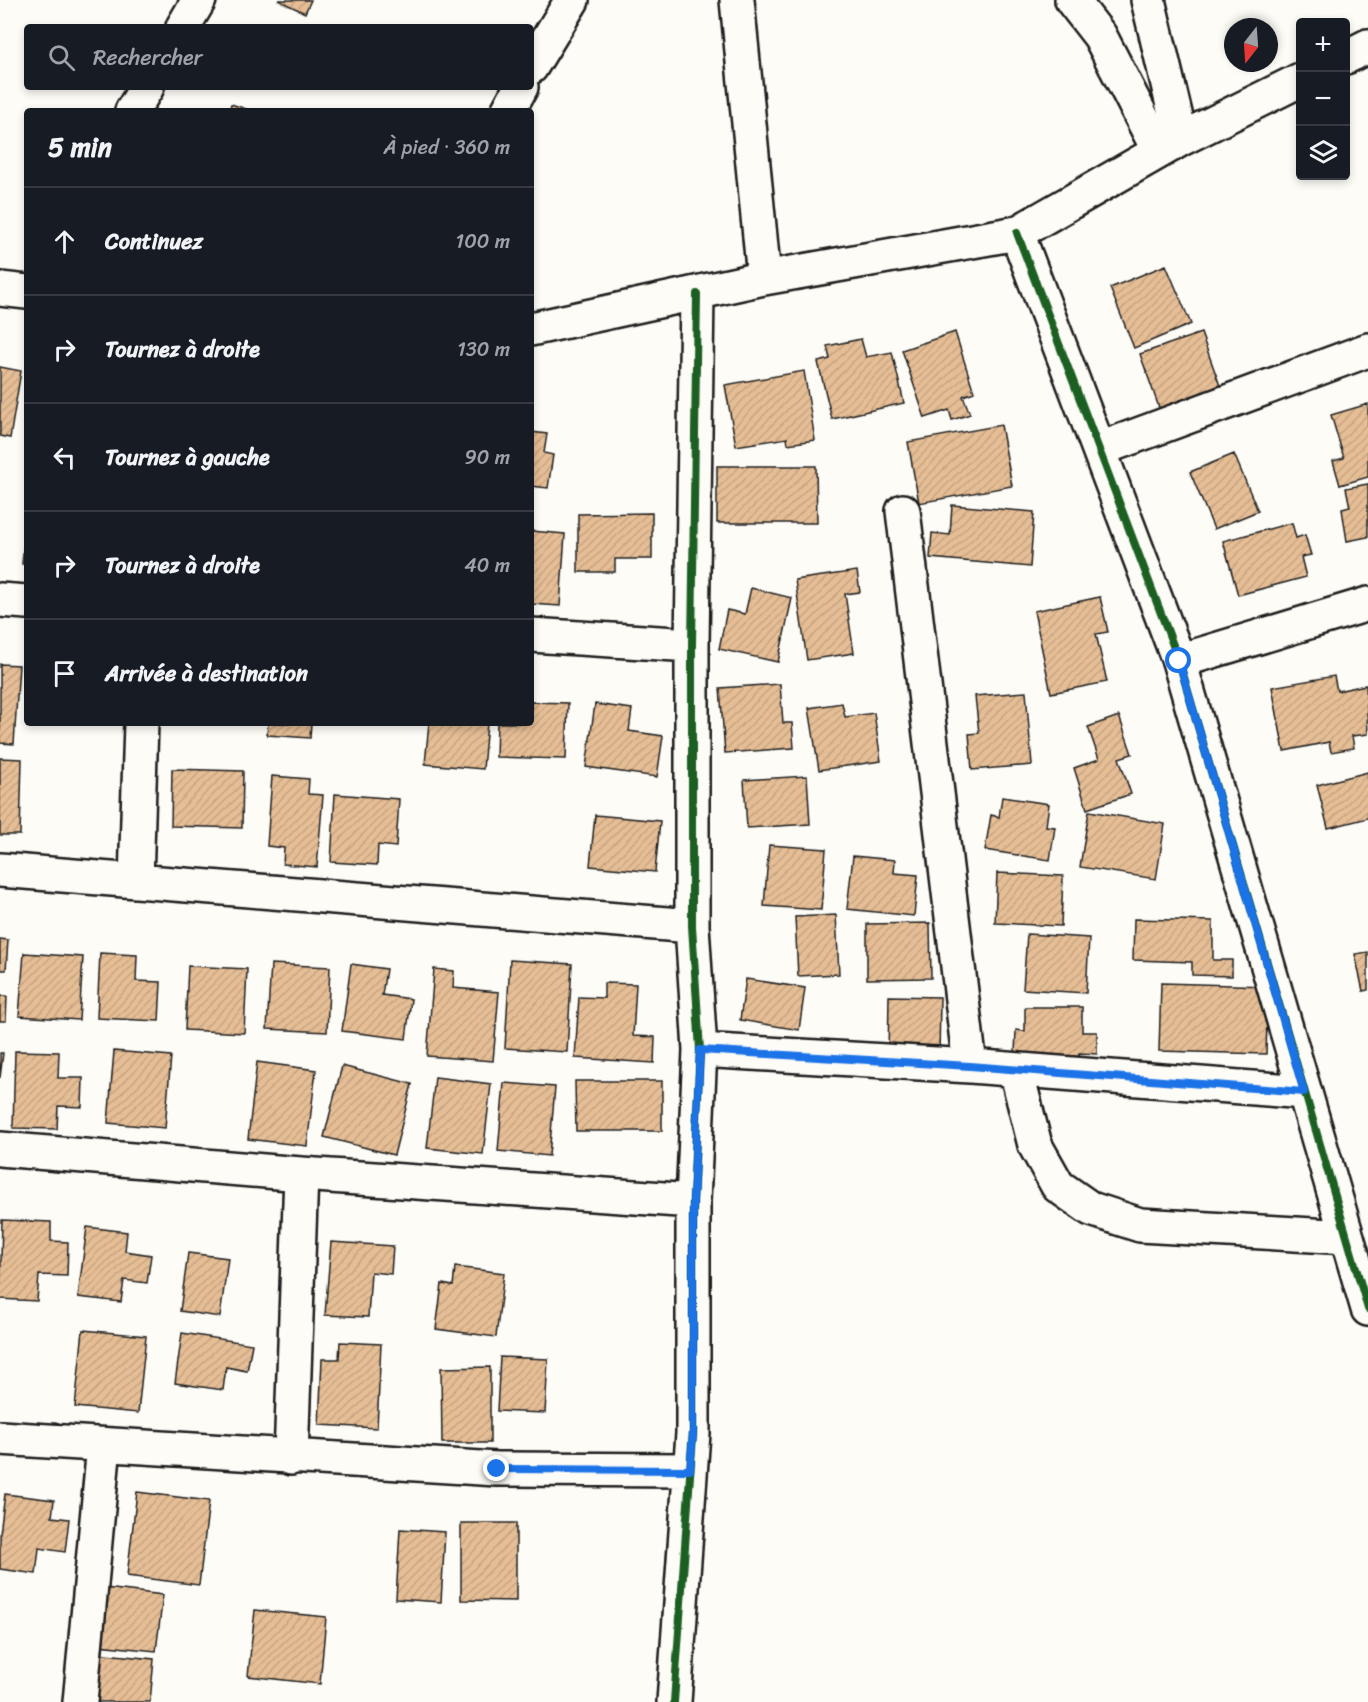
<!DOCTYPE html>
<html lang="fr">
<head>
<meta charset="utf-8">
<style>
	:root { --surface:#171b24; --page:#20242c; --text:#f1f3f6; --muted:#9ea1a6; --line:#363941 }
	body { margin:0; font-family:Sriracha,sans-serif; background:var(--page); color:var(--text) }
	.controls { position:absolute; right:18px; top:18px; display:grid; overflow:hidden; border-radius:6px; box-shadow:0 3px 9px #0003 }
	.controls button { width:54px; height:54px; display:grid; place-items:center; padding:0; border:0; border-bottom:2px solid var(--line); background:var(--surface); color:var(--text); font:30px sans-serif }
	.compass { position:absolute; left:1224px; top:18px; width:54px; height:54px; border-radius:50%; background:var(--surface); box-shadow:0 3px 9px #0003; rotate:197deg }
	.stop { position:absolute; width:18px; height:18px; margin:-14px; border:4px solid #1a73e8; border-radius:50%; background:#fff }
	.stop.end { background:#1a73e8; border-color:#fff; box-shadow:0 2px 6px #0008 }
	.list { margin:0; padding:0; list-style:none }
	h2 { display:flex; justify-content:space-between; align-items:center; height:78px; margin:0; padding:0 24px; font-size:26px }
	h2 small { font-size:20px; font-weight:400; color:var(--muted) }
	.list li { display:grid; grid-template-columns:39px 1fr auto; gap:18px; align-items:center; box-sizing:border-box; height:108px; padding:0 24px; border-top:2px solid var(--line) }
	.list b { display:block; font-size:22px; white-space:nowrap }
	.list em { font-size:20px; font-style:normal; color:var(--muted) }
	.icon { flex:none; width:33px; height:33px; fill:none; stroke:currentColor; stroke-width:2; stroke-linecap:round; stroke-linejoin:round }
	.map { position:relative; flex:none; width:1368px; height:1702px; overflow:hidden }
	.search { position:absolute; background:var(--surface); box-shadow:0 3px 9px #0003; left:24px; top:24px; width:510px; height:66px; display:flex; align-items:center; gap:15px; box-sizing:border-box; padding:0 21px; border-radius:6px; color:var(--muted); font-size:22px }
	.panel { position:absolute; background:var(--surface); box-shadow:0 3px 9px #0003; left:24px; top:108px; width:510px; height:618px; border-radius:6px }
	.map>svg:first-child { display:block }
</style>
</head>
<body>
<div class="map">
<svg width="1368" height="1702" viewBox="0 0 1368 1702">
	<defs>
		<pattern id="building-hatch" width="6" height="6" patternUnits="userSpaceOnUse" patternTransform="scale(1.5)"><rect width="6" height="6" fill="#e6be96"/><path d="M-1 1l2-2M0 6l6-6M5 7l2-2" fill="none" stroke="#c5a381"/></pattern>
	</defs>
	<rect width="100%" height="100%" fill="#fdfcf7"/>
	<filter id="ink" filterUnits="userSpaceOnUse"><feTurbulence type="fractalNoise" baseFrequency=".0167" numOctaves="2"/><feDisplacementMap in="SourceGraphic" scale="12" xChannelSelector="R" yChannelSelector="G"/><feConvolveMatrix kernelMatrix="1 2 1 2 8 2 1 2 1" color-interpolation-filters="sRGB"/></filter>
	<g filter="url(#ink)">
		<path fill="url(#building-hatch)" stroke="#1c1c1c" stroke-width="1.5" d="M278,0h33l-6,13z
			M231,104l21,7h-23z
			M1166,265l25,59 -57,24 -24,-60z
			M955,332l19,60 -11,4 7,18 -18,6 -3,-10 -24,8 -23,-68z
			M1201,333l22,61 -61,22 -22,-62z
			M861,339l5,18 26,-5 12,51 -72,16 -14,-57 12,-3 -3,-13z
			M0,367l21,4 -11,67 -10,-2z
			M804,371l11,69 -27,4 -1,-6 -51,8 -11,-61z
			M1368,404v73l-28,8 -7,-24 11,-3 -13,-43z
			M1001,425l11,61 -93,17 -11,-61z
			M531,432l16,2 -3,19 9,2 -5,33 -17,-2z
			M1234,454l24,57 -44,18 -24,-57z
			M717,466h99l1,57h-100z
			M1368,484v53l-21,4 -5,-32 8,-2 -4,-19z
			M952,505l82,7 -4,55 -100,-9 2,-25 18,2z
			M27,513v52l-5,-1z
			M652,513v46h-37v13h-37v-58z
			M1292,523l4,15 9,-3 6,20 -10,2 5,20 -68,18 -15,-54z
			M531,531l34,3 -5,72 -29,-2z
			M857,571l3,21 -15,2 9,59 -47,7 -12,-80z
			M751,588l41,10 -14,64 -59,-13 8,-39 18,4z
			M1100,597l8,35 -12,2 11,48 -56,11 -17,-82z
			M0,664l19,1 -5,79 -14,-1z
			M1334,676l3,15 29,-6 2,49 -16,2 2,12 -23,4 -2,-10 -45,9 -12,-64z
			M780,684l3,39h9l2,25 -69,5 -5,-65z
			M1026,692l6,73 -60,5 -3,-36 10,-1 -4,-37z
			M531,702l37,1 -2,56 -70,-2 1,-34h34z
			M842,703l3,14 29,-4 7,48 -62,9 -10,-62z
			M595,704l37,5 -3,22 34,5 -6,41 -71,-10z
			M1119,716l13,38 -13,4 12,36 -44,15 -13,-41 25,-9 -11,-32z
			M268,723h43l-1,15 -43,-3z
			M429,723h58l-4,46 -58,-5z
			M0,758l22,1 -2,76h-20z
			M172,769l71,2 -1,57 -71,-2z
			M1368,772v46l-40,10 -11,-43z
			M272,776l37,3 -1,15 15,1 -6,72 -34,-3 1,-16 -17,-2z
			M807,776l3,48 -63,4 -3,-48z
			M335,794l64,5 -3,48 -18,-2 -1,20 -46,-3z
			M1002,797l47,7 -3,22 9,1 -5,33 -65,-10 6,-35 8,2z
			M1089,811l76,13 -9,55 -76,-12z
			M595,815l65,6 -5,51 -65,-6z
			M769,845l57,4 -5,61 -57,-4z
			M853,856l42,4 -1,13 24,2 -4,41 -67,-7z
			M997,873l66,3 -2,50 -66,-3z
			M836,915l3,59 -41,2 -3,-59z
			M1134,919l79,2v39h19v16l-40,-1v-13l-59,-2z
			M930,923l1,55 -64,1v-55z
			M1027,934l62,4 -3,55 -63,-4z
			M0,939l8,1 -2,30h-6z
			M1368,952v38l-5,1 -8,-37z
			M24,953l59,4 -4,63 -60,-4z
			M100,953l37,2 -1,26 25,1 -2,39 -62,-3z
			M510,960l62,4 -5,88 -62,-4z
			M271,964l59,3 -3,65 -60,-3z
			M351,964l35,5 -4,26 29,4 -5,40 -64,-8z
			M188,966l59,3 -3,64 -59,-3z
			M434,969l20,2 -1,17 46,4 -6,69 -66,-5z
			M746,979l59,9 -6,42 -59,-10z
			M604,983l32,1 -3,52 22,1 -1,26 -79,-5 4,-61 25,1z
			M1161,983l107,3 -2,68 -107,-3z
			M0,996h7l-1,25h-6z
			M889,996l51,1 -1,62 -51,-1z
			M1025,1007h57v25h15v22l-18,-1v14l-48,-1v-13h-16l1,-23 9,1z
			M15,1051l44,1 -1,26h25l-1,29 -24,-1 -1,23 -44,-1z
			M114,1051l57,5 -6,72 -57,-5z
			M0,1053h3l-3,25z
			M257,1062l59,8 -9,76 -59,-7z
			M342,1066l70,18 -18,71 -70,-18z
			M435,1077l56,7 -8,70 -56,-6z
			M575,1081h87v50h-86z
			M504,1083l51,4 -6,69 -51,-5z
			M2,1220l49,2v19l17,1 -1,34 -28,-1 -2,26 -37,-2z
			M87,1227l40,5 -2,19 26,4 -4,28 -23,-3 -3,22 -43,-5z
			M331,1242l62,4 -2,28 -20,-2 -3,45 -43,-2z
			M188,1253l40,5 -8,59 -40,-6z
			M455,1267l49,6 -8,64 -60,-8 6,-45 11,2z
			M83,1330l63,6 -8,77 -63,-6z
			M182,1333l70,11 -5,27 -21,-4 -3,23 -48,-7z
			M340,1342l41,2 -4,84 -58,-3 3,-66h17z
			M500,1357l48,2 -3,54 -48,-2z
			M490,1367v76h-48l-1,-75z
			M137,1492l72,9 -10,84 -72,-9z
			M5,1494l49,6 -2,17 17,2 -4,33 -26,-4 -3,26 -36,-5v-35z
			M461,1523h55v78l-55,-1z
			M400,1529l45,3 -4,70 -45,-3z
			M105,1588l58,7 -7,56 -58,-6z
			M255,1610l71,7 -6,67 -72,-8z
			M95,1653l59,6 -4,43h-60z"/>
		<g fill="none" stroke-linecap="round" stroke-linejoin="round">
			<defs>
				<path id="minor" d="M737,0l27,278
					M1072,0l28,36 59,115
					M1148,0l33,139
					M183,27l16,-27
					M1346,57l22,-11
					M531,67l41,-67
					M132,111l15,-24
					M508,111l13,-24
					M1017,233l162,428 189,648
					M0,289l27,3
					M531,329l233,-51 253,-45 164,-94 119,-59
					M1100,449l268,-99
					M903,511l67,555
					M0,600l27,2
					M531,635l161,10
					M1179,661l189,-57
					M0,870l692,56
					M136,881l5,-158
					M700,1050l270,16 334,26
					M1016,1070l19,75 23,41 33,23 49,16 207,12
					M0,1149l301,25 392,27
					M0,1438l497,31 193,1
					M291,1458l10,-284
					M80,1702l24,-257
					M674,1702l19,-269v-232l7,-151 -8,-124v-281l5,-351"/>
			</defs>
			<use href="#minor" stroke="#1c1c1c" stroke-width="38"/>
			<use href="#minor" stroke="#fdfcf7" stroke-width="33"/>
			<defs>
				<path id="cycleway" d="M1017,233l162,428 189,648
					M674,1702l19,-269v-232l7,-151 -8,-124v-281l5,-351"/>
			</defs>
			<use href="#cycleway" stroke="#fdfcf7" stroke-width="11"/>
			<use href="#cycleway" stroke="#1b5e20" stroke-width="8"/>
		</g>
	</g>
	<g fill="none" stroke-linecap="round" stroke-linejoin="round" filter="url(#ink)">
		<path stroke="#1a73e8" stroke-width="8" d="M497,1469l193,1 3,-37v-232l7,-151 270,16 334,26 -125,-431"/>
	</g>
</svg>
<div class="controls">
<button>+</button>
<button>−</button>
<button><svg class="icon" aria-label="layers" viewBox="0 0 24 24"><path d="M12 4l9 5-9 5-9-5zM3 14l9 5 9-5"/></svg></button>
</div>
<svg class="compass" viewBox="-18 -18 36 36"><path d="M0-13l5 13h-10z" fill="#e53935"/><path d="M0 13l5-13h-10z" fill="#9ea1a6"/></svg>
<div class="stop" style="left:1179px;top:661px"></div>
<div class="stop end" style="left:497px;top:1469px"></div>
<div class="search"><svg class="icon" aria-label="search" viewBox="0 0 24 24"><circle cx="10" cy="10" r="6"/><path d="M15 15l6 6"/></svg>Rechercher</div>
<section class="panel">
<h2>5 min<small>À pied · 360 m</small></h2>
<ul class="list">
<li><svg class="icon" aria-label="ahead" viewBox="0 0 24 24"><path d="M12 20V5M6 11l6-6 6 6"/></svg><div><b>Continuez</b></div><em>100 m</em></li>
<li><svg class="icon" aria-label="right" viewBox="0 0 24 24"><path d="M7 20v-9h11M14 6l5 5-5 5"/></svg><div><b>Tournez à droite</b></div><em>130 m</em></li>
<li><svg class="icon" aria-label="left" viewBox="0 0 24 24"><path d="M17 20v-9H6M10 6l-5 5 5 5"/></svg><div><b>Tournez à gauche</b></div><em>90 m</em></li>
<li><svg class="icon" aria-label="right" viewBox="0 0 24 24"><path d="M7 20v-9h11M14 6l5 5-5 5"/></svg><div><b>Tournez à droite</b></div><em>40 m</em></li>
<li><svg class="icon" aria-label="arrive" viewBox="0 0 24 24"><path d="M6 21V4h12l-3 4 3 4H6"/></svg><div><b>Arrivée à destination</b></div></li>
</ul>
</section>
</div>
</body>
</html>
